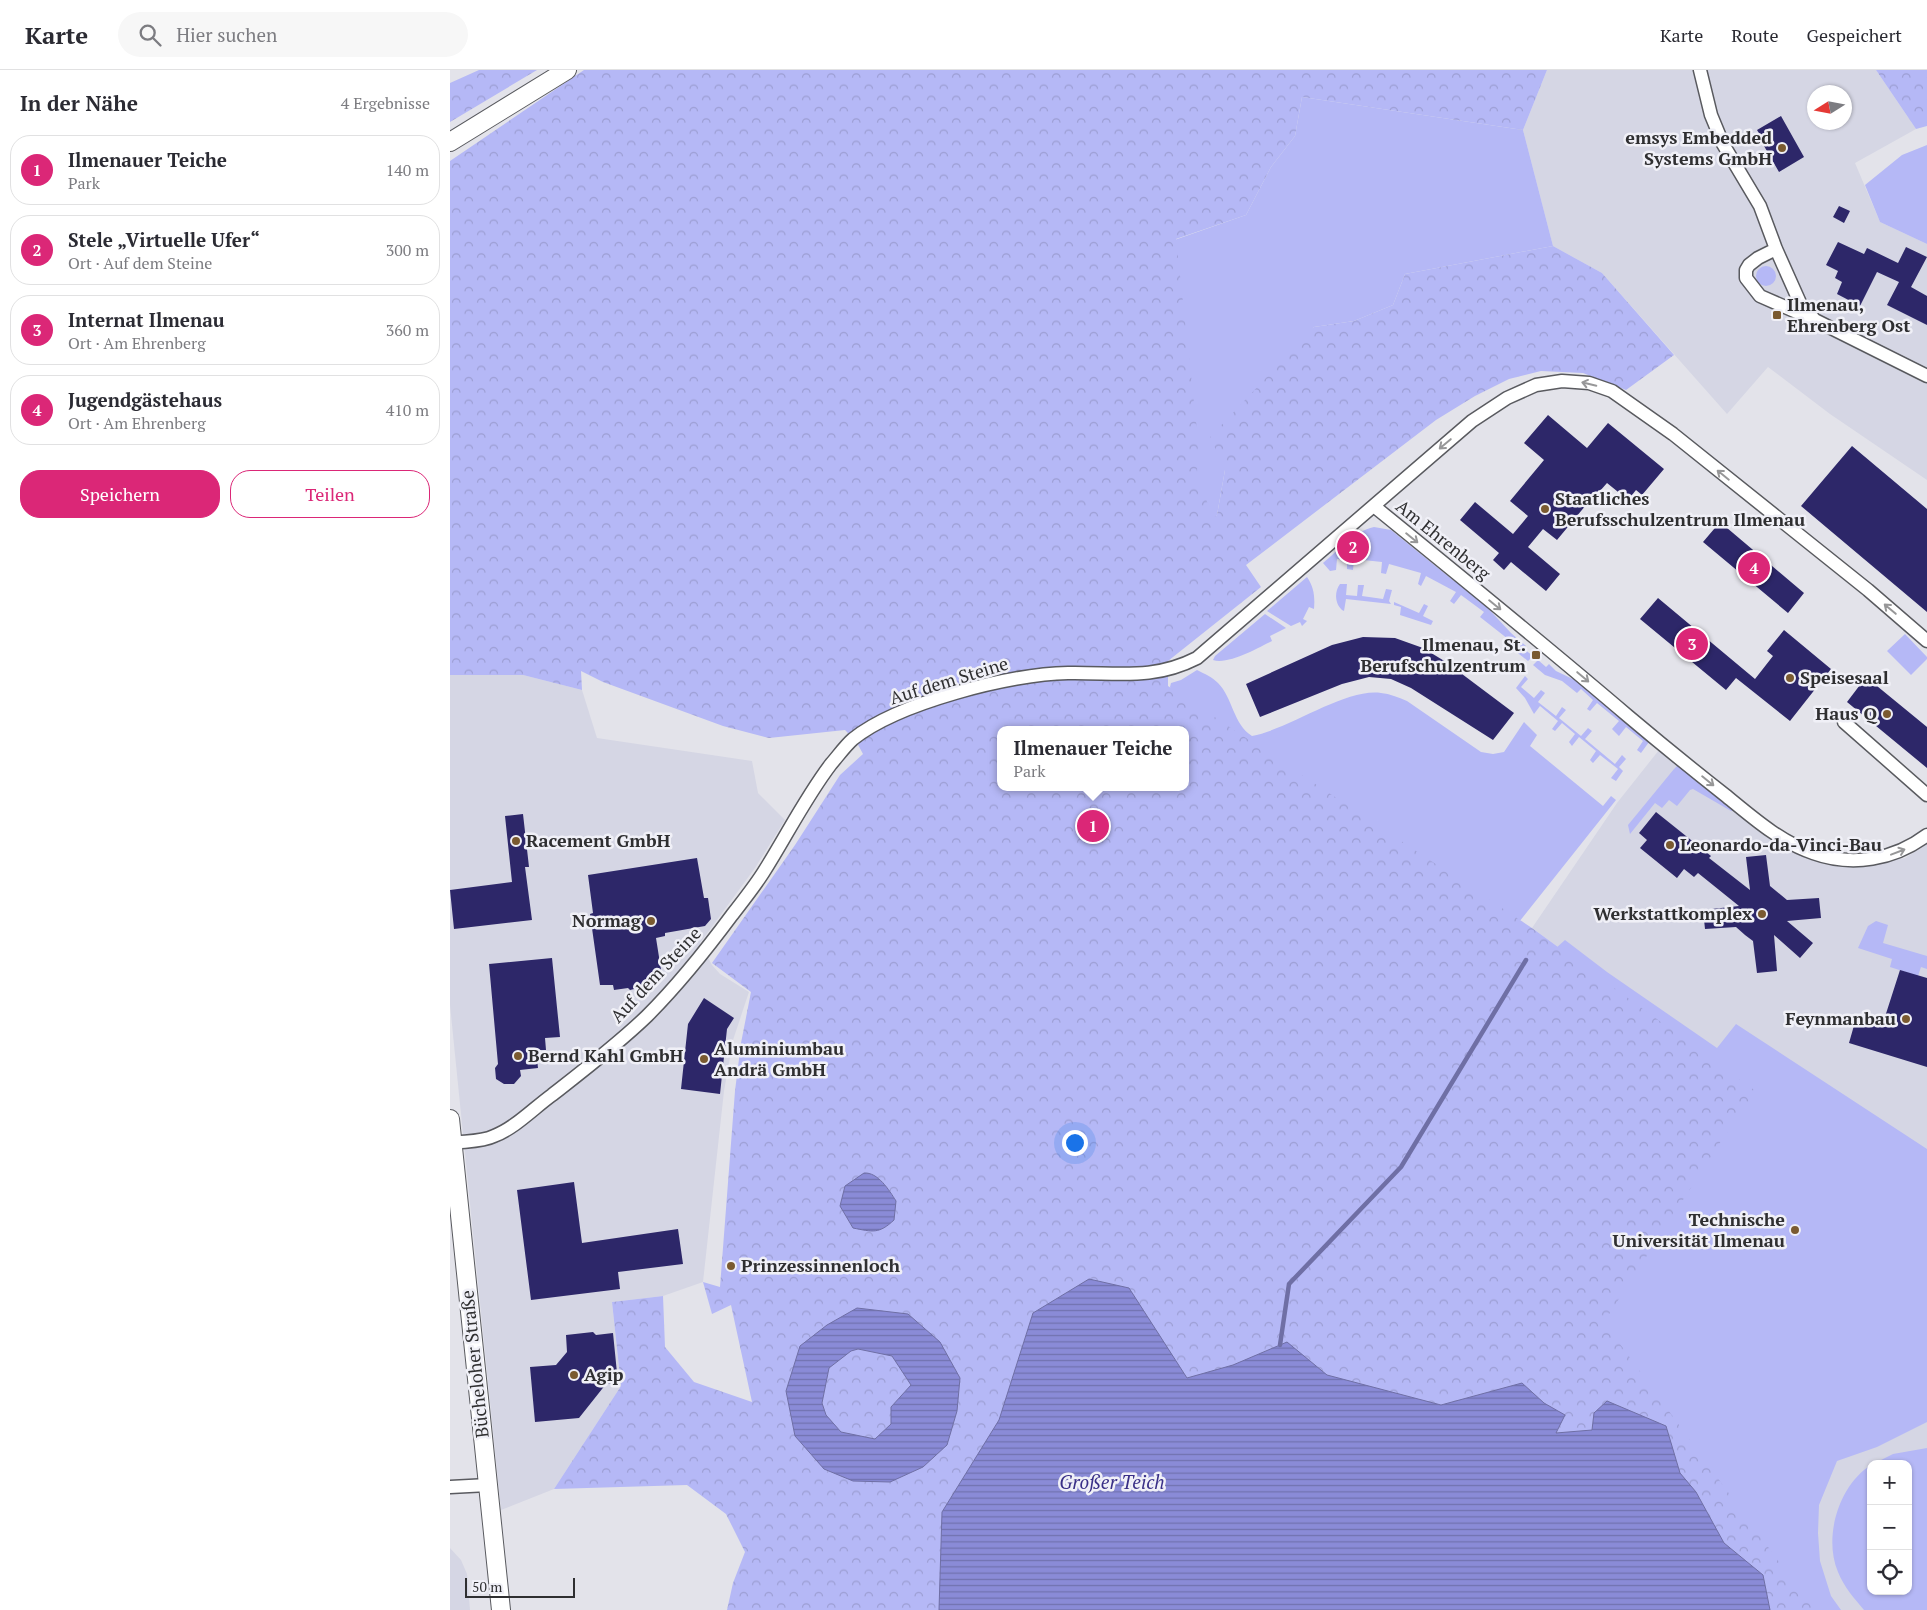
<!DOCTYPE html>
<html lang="de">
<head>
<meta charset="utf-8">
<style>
	:root { --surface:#fff; --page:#f7f7f7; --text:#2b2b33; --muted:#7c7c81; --line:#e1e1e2; --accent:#db2777 }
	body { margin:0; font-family:"PT Serif",serif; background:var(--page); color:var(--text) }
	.controls { position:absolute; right:15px; bottom:15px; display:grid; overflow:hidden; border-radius:10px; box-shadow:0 1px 4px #0004 }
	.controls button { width:45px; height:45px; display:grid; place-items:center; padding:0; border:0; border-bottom:1px solid var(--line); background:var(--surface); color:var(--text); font:25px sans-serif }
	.compass { position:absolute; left:1357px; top:15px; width:45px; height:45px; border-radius:50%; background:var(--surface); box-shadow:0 1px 4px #0004; rotate:259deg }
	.scale { position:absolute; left:15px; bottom:12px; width:110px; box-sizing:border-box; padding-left:5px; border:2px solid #2f2f31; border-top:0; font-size:14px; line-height:18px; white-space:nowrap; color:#2f2f31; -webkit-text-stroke:4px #f0f0f7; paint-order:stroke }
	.you { position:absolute; left:624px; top:1072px; width:18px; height:18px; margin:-12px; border:4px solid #fff; border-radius:50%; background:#1a73e8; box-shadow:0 0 0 8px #1a73e833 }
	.badge { display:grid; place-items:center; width:32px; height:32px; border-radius:50%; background:var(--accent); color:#fff; font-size:16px; font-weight:700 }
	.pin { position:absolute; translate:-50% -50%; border:2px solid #fff; box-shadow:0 1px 5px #0006 }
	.popup { position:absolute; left:547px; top:656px; width:192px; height:65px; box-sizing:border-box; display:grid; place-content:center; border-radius:10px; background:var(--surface); filter:drop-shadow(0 1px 4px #0005); font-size:16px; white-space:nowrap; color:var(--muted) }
	.popup b { font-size:19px; color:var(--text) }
	.popup::after { content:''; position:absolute; left:50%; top:100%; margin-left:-10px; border:10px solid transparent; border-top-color:var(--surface) }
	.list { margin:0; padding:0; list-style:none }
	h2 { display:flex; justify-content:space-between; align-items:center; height:65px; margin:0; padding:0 20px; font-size:21px }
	h2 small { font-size:16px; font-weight:400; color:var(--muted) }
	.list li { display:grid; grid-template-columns:32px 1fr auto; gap:15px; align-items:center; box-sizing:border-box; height:70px; margin:0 10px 10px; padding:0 10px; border:1px solid var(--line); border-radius:20px }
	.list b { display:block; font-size:19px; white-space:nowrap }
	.list p { margin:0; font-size:16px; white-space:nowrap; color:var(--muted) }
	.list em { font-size:16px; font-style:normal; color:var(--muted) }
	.actions { display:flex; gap:10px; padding:15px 20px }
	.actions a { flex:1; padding:11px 0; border:1px solid var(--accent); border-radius:20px; text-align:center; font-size:18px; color:var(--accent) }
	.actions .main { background:var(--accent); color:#fff }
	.icon { flex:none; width:28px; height:28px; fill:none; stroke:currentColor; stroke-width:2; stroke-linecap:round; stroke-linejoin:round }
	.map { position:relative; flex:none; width:1477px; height:1540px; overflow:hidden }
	header { display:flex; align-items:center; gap:30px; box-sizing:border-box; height:70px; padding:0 25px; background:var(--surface); border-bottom:1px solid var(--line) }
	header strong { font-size:24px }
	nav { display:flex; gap:28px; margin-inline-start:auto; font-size:18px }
	.search { width:350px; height:45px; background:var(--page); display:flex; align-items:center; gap:12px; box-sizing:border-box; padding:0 18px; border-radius:28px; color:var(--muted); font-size:19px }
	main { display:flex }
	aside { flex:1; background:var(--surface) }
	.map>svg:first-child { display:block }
</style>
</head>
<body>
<header>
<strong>Karte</strong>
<div class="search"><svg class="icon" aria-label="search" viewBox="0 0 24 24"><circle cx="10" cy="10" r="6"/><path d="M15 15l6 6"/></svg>Hier suchen</div>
<nav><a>Karte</a><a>Route</a><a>Gespeichert</a></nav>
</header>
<main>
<aside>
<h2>In der Nähe<small>4 Ergebnisse</small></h2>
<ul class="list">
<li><span class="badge">1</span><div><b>Ilmenauer Teiche</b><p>Park</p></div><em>140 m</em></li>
<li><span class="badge">2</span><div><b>Stele „Virtuelle Ufer“</b><p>Ort · Auf dem Steine</p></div><em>300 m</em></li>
<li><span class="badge">3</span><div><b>Internat Ilmenau</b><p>Ort · Am Ehrenberg</p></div><em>360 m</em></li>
<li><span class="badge">4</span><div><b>Jugendgästehaus</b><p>Ort · Am Ehrenberg</p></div><em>410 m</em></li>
</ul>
<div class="actions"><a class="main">Speichern</a><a>Teilen</a></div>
</aside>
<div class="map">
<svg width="1477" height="1540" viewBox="0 0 1477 1540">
	<defs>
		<pattern id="forest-crowns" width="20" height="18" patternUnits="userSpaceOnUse" patternTransform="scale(1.25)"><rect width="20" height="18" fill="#b5b8f6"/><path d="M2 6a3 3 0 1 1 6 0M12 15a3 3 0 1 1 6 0" fill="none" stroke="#9c9ed3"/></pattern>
		<pattern id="water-rules" width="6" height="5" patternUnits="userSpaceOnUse" patternTransform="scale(1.25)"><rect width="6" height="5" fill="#8a8bd7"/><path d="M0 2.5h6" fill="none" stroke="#7172af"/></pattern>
	</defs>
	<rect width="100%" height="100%" fill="#e3e3ea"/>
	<path fill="#d5d6e4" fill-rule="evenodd" d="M1097,0h329l40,59 -61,34 25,59 47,22v236l-97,-66 -62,-47 -41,47 -125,-141 -49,-27 -30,-116zM1364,22h30v30h-30z
		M0,605h73l59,15 15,48 155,23 6,32 27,27 -30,48 -55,75 12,22 8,9 29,18 -16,48 -9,51 -21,191 -40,14 -51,6 9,84 -67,103 -53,21 -51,-505z
		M1209,680l120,89 41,23 38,5 47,-9 22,-14v766h-113l-57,-518 -225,-164 85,-125zM1421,1394h37v127h-37z
		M0,1478l11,12 6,14 3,36h-20z"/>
	<path fill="#b5b8f6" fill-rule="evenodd" d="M852,27l221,33 30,116 -148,28 -12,31 -39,16 -40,6 -89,143 -8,45 -14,16 -63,-279 106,-37 25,-48 24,-31z
		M1477,75v99l-47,-22 -15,-37 37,-30z
		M1306 206a10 10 0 1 1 20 0a10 10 0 1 1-20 0Z
		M924,457l17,3 63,51 2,-1 28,24 27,29 15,13 -2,3 9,7 -5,5 -23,-18 3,-4 -28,-22 4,-5 -23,-17 -7,9 -4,-3 6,-9 -30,-16 -5,10 -3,-2 3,-11 -32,-9 -3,10 -5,-1 1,-11 -28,-3 -1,11 -6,-1v-9l-10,-1 -1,11 -6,1 -7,-8c16,-13 31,-32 51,-36z
		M857,507c7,10 8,20 7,32l-5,-2 -6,12 4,2 -5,5 -2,-4 -9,4 -24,-15z
		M890,514h7l-1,11 11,1 1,-11h6l-2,11 21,3 3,-10 6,1 -3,11 2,3 -45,-5 -2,12 -2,-1c-7,-6 -8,-18 -2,-26z
		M944,532l25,11 5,-9 4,2 -5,10 10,5 -2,4 -31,-10 1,-8 -7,-2z
		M815,544l21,14 -16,8 2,5c-14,7 -44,24 -59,19l2,-4z
		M1455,564l22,23v2l-16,16 -24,-24z
		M1088,590l8,7 3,-3 7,7 25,12 68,56v3l-8,11 -4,-3 6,-9 -17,-14 -7,9 -7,-7 7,-8 -22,-18 -7,8 -3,-2 6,-9 -12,-11 -4,4 -15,-12 -17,-6 -12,-10z
		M747,600c8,4 15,7 21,13 15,15 15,41 34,53 38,-7 93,-48 129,-43 9,1 17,4 26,8l74,51 12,2 11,-2 20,-30 13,13 -7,11 73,60 8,-10 5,4 -105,132 35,25 19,-17 42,32 110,76 19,-24 191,125v273l-50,25 -40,14 -18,44 -1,28 2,28 11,35 10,14h-71l-890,-857 292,-60 -2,-6 1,-4 10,-3zM550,660h186v57h-186z
		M1075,606l3,3 -7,8 13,11 7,-8 4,3 -7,9 18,14 6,-9 4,3 -7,8 22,18 7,-8 4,3 -7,8 30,25 7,-9 4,4 -7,8 4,4 -7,10 -5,-3 7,-9 -18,-14 -7,8 -3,-3 6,-9 -17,-14 -7,9 -3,-4 6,-8 -13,-11 -7,8 -3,-2 6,-8 -18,-15 -6,8 -9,-16 -9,-10z
		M1227,696l6,1 53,43 -5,1 -38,-22 -3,1 -13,16 -8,-6 -7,8 -7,-5 -25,31 -2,-9 46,-56z
		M1426,851l12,4 -5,18 44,13v13l-6,-2 -3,9 -28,-9 2,-8 -34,-11 10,-22z
		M1477,1378v162h-63c-10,-12 -20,-23 -26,-38 -15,-35 1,-87 33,-107v126h37v-127h-35l20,-10z"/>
	<path fill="url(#forest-crowns)" fill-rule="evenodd" d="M29,0h58l-87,52v-39z
		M134,0h963l-24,60 -221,-33 -7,39 -24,31 -25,48 -70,24 22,200 -1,36 16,43 4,-3 8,-45 -15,-33 104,-110 40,-6 39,-16 12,-31 148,-28 49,27 72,82 -48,35 -43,-17 -42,-2 -32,8 -34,17 -39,24 -190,145 15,22 -93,74v25l364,242 225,164 -34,46 -119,184 210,288h-1087l6,-27 12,-31 -19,-38 -39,-29 -133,4 67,-103 -9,-84 51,-6 2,51 29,35 58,20 -21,-97 -19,9 -9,-32 17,5 15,-196 6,-48 10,-51 -39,-29 83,-118 45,-70 23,-21 -7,-13 -11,-11 -76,8 -46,-12 -120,-44 -22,-11 1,19 -59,-15h-73v-514zM550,660h186v57h-186z
		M1426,0h51v56l-11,3z"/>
	<path fill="url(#water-rules)" stroke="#6f6fa5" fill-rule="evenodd" d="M414,1103c14,-1 25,17 32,28l-2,19c-15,14 -21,12 -41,8l-13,-22 5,-20z
		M639,1209l40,9 58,90 46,-13 54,-23 40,33 114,30 81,-22 22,20 21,12 -9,18 36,-3 2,-17 13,-12 59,25 14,47 16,19 28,51 39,32 7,35h-831l3,-98 57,-92 34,-107z
		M407,1238l51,6 32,28 20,36 -3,33 -10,34 -24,22 -33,15 -37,-1 -29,-12 -29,-33 -9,-45 14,-45 27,-21zM408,1279l34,7 19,29 -20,22v17l-16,15 -34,-7 -15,-17 -4,-12 7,-35 22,-17z"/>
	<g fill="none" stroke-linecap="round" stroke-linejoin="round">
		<path stroke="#6f6fa5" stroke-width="4.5" d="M830,1275l9,-61 112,-117 125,-207"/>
	</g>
	<path fill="#2d2769" d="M1331,46l23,41 -25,15 -19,-33 2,-1 -5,-8z
		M1389,136l11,5 -6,12 -11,-6z
		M1388,172l26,12 3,-6 31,15 8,-16 21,10 -16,30 16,9v29l-40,-20 12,-23 -22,-10 -17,34 -23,-12 5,-12 -7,-4 3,-7 -12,-6z
		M1098,345l39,33 21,-25 56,46 -22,26 -6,-5 -8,10 -21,-17 -15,17 -1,-1 -34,41 -14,-11 -15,18 32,27 -14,17 -35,-29 -7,8 -11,-10 6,-7 -39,-33 15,-18 38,32 15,-18 -18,-15 34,-41 -20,-17z
		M1402,376l75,63v103l-126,-106z
		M1270,452l84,71 -16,20 -85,-71z
		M1208,528l97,81 18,-23 -6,-5 17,-21 47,39 -41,52 -54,-43 -10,12 -86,-71z
		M913,567l32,1 28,10 23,14 68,51 -21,27 -82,-52 -20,-9 -22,-2 -27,7 -82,33 -14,-33 86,-39z
		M1416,607l61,50v41l-80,-66z
		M1206,742l55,44 -2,2 41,32 -4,-33 20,-2 4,31 17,14 32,-2 2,20 -34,3 26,22 -13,15 -26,-23 3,36 -20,2 -4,-32 -8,-6 -9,-8 -31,2 -2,-19 36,-4 -41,-33 -4,4 -10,-8 -7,9 -37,-30 7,-8 -8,-7z
		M73,744l6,53h-4l7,53 -78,9 -4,-39 62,-8 -7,-66z
		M247,788l7,40h4l3,21 -6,7 -40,7v3l-9,2 6,38 -11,2v7l-21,5 -2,-2 -14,2 -1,-5h-13l-10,-71 3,-1 -5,-38z
		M102,888l8,79 -15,1 1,12h-10l2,18 -18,2 1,6 -7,8h-10l-8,-5 -1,-11 3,-4 -9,-100z
		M1450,900l27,8v89l-78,-24 8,-28 26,8z
		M254,928l30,20 -7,11 -7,65 -39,-5 7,-65z
		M124,1112l8,61 96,-14 5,35 -65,8 2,17 -89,11 -14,-110z
		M143,1262l3,3 17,-2 5,50 -12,1 -27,34 -44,4 -5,-55 26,-2 11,-13 -1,-17z"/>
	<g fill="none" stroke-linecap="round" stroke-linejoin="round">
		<defs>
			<path id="street" d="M1250,0l11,45 12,29 37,62 16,43 25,56 14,15
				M1326,179l-18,9 -9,7 -3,5v8l14,18 55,24 112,56
				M925,437c85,69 170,138 253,209 32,27 64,53 97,79 27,22 55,47 88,58 39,14 81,7 114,-18
				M1394,652l83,73
				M2,1073c14,-2 30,-1 42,-7 21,-8 40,-28 58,-41 32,-25 66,-51 95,-79 31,-31 59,-66 85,-101 11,-14 22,-28 31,-42 23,-36 42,-75 68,-109 7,-8 14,-18 22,-25 45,-36 157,-65 215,-66 48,-1 84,8 129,-15l275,-237 35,-23 29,-13 26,-4 27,2 23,8 61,43 195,156 59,51
				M0,1417l38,-2"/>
			<path id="secondary" d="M0,72l117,-72
				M0,1049l51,491"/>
		</defs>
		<use href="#street" stroke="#595a5f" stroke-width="15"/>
		<use href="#secondary" stroke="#595a5f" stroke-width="20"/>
		<use href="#street" stroke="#fff" stroke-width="12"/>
		<use href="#secondary" stroke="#fff" stroke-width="18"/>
	</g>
	<defs><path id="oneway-shaft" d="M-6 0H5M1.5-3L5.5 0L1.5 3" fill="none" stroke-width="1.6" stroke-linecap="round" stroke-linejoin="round" transform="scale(1.25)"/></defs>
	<g stroke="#979798">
		<use href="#oneway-shaft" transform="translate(1139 314) rotate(-167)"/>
		<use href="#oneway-shaft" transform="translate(995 374) rotate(140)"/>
		<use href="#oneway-shaft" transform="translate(1273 405) rotate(-141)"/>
		<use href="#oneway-shaft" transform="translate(962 468) rotate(39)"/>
		<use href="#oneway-shaft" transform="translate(1045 535) rotate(39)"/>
		<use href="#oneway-shaft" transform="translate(1440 539) rotate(-140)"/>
		<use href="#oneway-shaft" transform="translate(1133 607) rotate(40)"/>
		<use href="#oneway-shaft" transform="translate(1258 711) rotate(39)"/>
		<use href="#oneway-shaft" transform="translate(1448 782) rotate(-21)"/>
	</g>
	<g fill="#7a5a30" stroke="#f0f0f7" stroke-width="2">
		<circle cx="1332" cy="78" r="5"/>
		<rect x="1322" y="240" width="10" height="10" rx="2.5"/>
		<circle cx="1095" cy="439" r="5"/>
		<rect x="1081" y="580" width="10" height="10" rx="2.5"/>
		<circle cx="1340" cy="608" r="5"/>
		<circle cx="1437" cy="644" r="5"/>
		<circle cx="66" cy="771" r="5"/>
		<circle cx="1220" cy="775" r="5"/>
		<circle cx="1312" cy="844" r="5"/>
		<circle cx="201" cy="851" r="5"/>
		<circle cx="1456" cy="949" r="5"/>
		<circle cx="68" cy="986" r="5"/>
		<circle cx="254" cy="989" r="5"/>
		<circle cx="1345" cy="1160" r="5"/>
		<circle cx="281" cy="1196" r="5"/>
		<circle cx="124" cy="1305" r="5"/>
	</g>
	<g text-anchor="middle" stroke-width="5" stroke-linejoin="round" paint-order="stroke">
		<g font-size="18" font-weight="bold" fill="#2f2f31" stroke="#f0f0f7" text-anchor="start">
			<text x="1322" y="74" text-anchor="end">emsys Embedded<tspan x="1322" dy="21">Systems GmbH</tspan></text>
			<text x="1337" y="241">Ilmenau,<tspan x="1337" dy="21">Ehrenberg Ost</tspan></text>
			<text x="1105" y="435">Staatliches<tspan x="1105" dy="21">Berufsschulzentrum Ilmenau</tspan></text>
			<text x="1076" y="581" text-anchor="end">Ilmenau, St.<tspan x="1076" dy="21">Berufschulzentrum</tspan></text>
			<text x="1350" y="614">Speisesaal</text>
			<text x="1427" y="650" text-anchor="end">Haus Q</text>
			<text x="76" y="777">Racement GmbH</text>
			<text x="1230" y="781">Leonardo-da-Vinci-Bau</text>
			<text x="1302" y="850" text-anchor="end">Werkstattkomplex</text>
			<text x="191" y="857" text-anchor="end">Normag</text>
			<text x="1446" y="955" text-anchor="end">Feynmanbau</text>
			<text x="264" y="985">Aluminiumbau<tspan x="264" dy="21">Andrä GmbH</tspan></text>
			<text x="78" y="992">Bernd Kahl GmbH</text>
			<text x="1335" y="1156" text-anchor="end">Technische<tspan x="1335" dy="21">Universität Ilmenau</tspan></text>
			<text x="291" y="1202">Prinzessinnenloch</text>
			<text x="134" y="1311">Agip</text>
		</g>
		<g font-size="18" fill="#2f2f31" stroke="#f0f0f7">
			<text transform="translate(993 470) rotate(39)" y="6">Am Ehrenberg</text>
			<text transform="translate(499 611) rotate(-17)" y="6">Auf dem Steine</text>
			<text transform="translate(206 905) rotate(-47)" y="6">Auf dem Steine</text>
			<text transform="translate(25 1294) rotate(-96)" y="6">Bücheloher Straße</text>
		</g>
		<g font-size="19" font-style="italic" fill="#392f87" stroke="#f0f0f7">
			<text x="662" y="1419">Großer Teich</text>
		</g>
	</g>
</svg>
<div class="controls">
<button>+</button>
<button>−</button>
<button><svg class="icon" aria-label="locate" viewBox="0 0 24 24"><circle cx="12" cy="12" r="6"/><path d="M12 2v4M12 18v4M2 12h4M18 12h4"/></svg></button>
</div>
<svg class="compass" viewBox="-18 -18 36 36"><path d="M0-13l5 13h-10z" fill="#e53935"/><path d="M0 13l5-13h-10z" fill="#7c7c81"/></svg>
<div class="scale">50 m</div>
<div class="you"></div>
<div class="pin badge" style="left:643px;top:756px">1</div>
<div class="popup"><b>Ilmenauer Teiche</b>Park</div>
<div class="pin badge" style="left:903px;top:477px">2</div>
<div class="pin badge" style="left:1242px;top:574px">3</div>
<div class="pin badge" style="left:1304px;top:498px">4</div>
</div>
</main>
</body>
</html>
